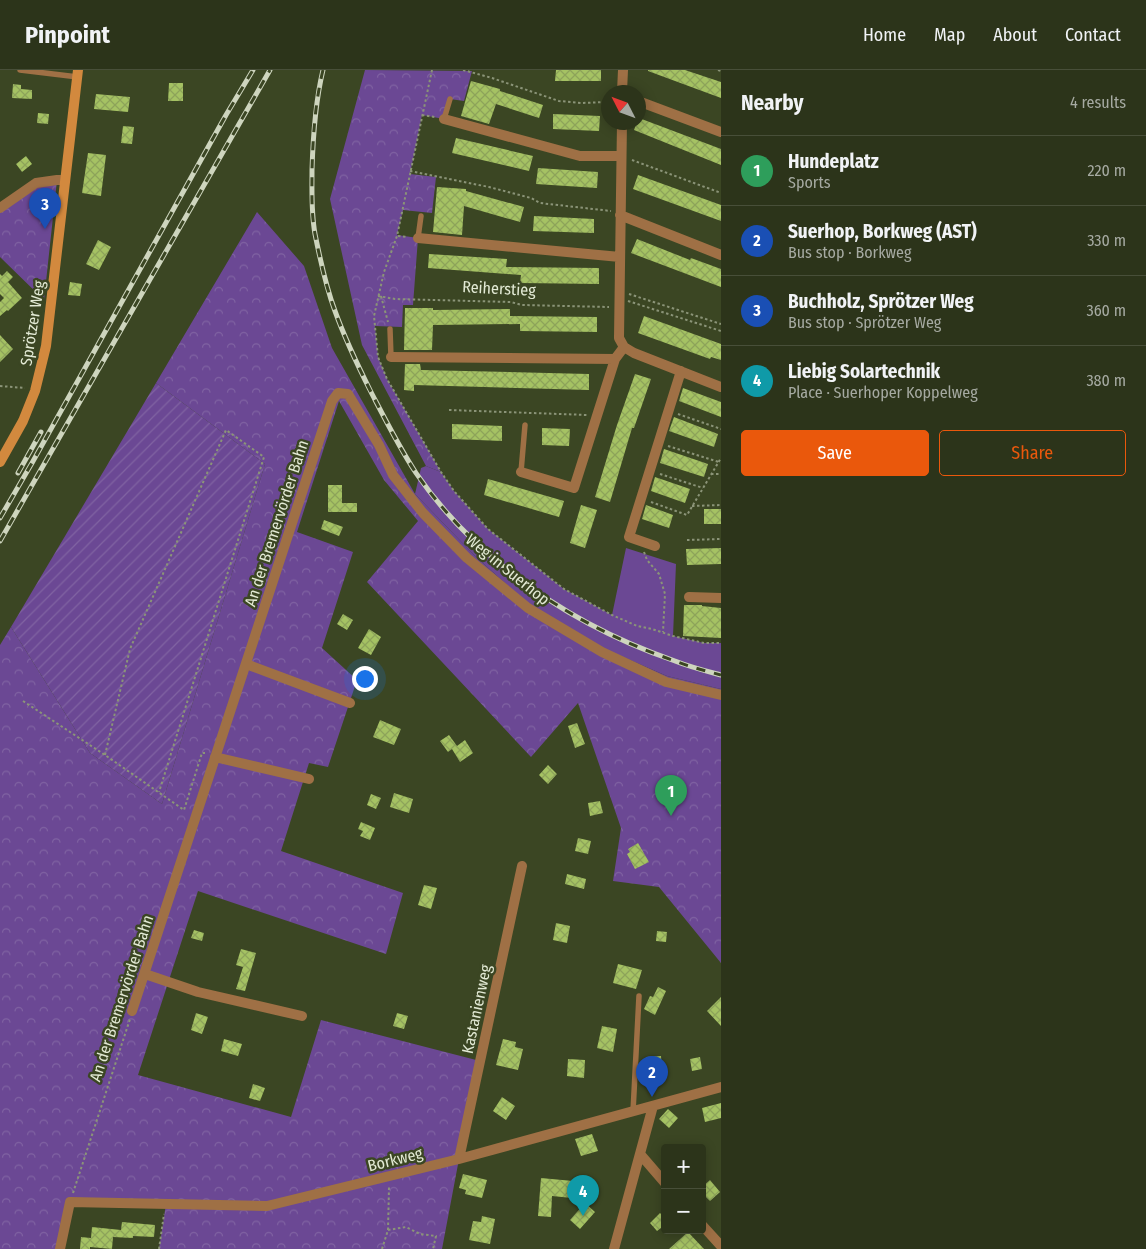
<!DOCTYPE html>
<html lang="en">
<head>
<meta charset="utf-8">
<style>
	:root { --surface:#2c341a; --page:#343c23; --text:#f1f3f6; --muted:#a6aaa2; --line:#484f39; --accent:#ea580c }
	body { margin:0; font-family:"Fira Sans Condensed",sans-serif; background:var(--page); color:var(--text) }
	.controls { position:absolute; right:15px; bottom:15px; display:grid; overflow:hidden; border-radius:5px; box-shadow:0 2px 12px #0003 }
	.controls button { width:45px; height:45px; display:grid; place-items:center; padding:0; border:0; border-bottom:1px solid var(--line); background:var(--surface); color:var(--text); font:25px sans-serif }
	.compass { position:absolute; left:601px; top:15px; width:45px; height:45px; border-radius:50%; background:var(--surface); box-shadow:0 2px 12px #0003; rotate:312deg }
	.you { position:absolute; left:364px; top:608px; width:18px; height:18px; margin:-12px; border:4px solid #fff; border-radius:50%; background:#1a73e8; box-shadow:0 0 0 8px #1a73e833 }
	.badge { display:grid; place-items:center; width:32px; height:32px; border-radius:50%; background:var(--accent); color:#fff; font-size:16px; font-weight:700 }
	.pin { position:absolute; translate:-50% -41px; filter:drop-shadow(0 1px 2px #0008) }
	.pin::after { content:''; position:absolute; top:26px; width:18px; height:15px; background:inherit; clip-path:polygon(0 0,100% 0,50% 100%) }
	.list { margin:0; padding:0; list-style:none }
	h2 { display:flex; justify-content:space-between; align-items:center; height:65px; margin:0; padding:0 20px; font-size:21px }
	h2 small { font-size:16px; font-weight:400; color:var(--muted) }
	.list li { display:grid; grid-template-columns:32px 1fr auto; gap:15px; align-items:center; box-sizing:border-box; height:70px; padding:0 20px; border-top:1px solid var(--line) }
	.list b { display:block; font-size:19px; white-space:nowrap }
	.list p { margin:0; font-size:16px; white-space:nowrap; color:var(--muted) }
	.list em { font-size:16px; font-style:normal; color:var(--muted) }
	.actions { display:flex; gap:10px; padding:15px 20px }
	.actions a { flex:1; padding:11px 0; border:1px solid var(--accent); border-radius:5px; text-align:center; font-size:18px; color:var(--accent) }
	.actions .main { background:var(--accent); color:#fff }
	.map { position:relative; flex:none; width:721px; height:1179px; overflow:hidden }
	header { display:flex; align-items:center; gap:30px; box-sizing:border-box; height:70px; padding:0 25px; background:var(--surface); border-bottom:1px solid var(--line) }
	header strong { font-size:24px }
	nav { display:flex; gap:28px; margin-inline-start:auto; font-size:18px }
	main { display:flex }
	aside { flex:1; background:var(--surface) }
	.map>svg:first-child { display:block }
</style>
</head>
<body>
<header>
<strong>Pinpoint</strong>
<nav><a>Home</a><a>Map</a><a>About</a><a>Contact</a></nav>
</header>
<main>
<div class="map">
<svg width="721" height="1179" viewBox="0 0 721 1179">
	<defs>
		<pattern id="forest-crowns" width="20" height="18" patternUnits="userSpaceOnUse" patternTransform="scale(1.25)"><rect width="20" height="18" fill="#6b4894"/><path d="M2 6a3 3 0 1 1 6 0M12 15a3 3 0 1 1 6 0" fill="none" stroke="#8063a2"/></pattern>
		<pattern id="garden-furrows" width="10" height="10" patternUnits="userSpaceOnUse" patternTransform="scale(1.25)"><rect width="10" height="10" fill="#6b4894"/><path d="M-1 1l2-2M0 10L10 0M9 11l2-2" fill="none" stroke="#8063a2"/></pattern>
		<pattern id="building-cross-hatch" width="8" height="8" patternUnits="userSpaceOnUse" patternTransform="scale(1.25)"><rect width="8" height="8" fill="#a5c263"/><path d="M0 0l8 8M0 8l8-8" fill="none" stroke="#8da35a"/></pattern>
	</defs>
	<rect width="100%" height="100%" fill="#3b4623"/>
	<path fill="#6b4894" d="M426,396l15,6 13,19 34,38 76,60 48,26 14,-67 50,16 -3,72 31,7h17v46l-54,-13 -65,-28 -73,-43 -55,-50 -59,-61 6,-26z"/>
	<path fill="url(#forest-crowns)" d="M365,0l107,1 -8,30 -14,-2 -6,20 -22,-4 -12,59 26,3 -4,36 -29,-3 -6,25 21,3 -5,67h-10l-1,22 -27,-1 3,31 9,22 54,93 -15,-6 -64,-121 -32,-146z
		M57,110l-13,120 -44,-43v-49l36,-25z
		M257,142l47,54 28,82 83,146 59,61 55,50 73,43 65,28 54,13v274l-62,-76 -46,-6 8,-53 -43,-125 -47,54 -164,-175 51,-61 -34,-41 -45,-79 -42,131 56,20 -31,96 35,32 -29,87 -19,-4 -28,88 122,42 -17,61 -188,-63 -60,184 153,42 30,-97 159,41 -21,98 -17,90h-283l7,-45 -96,-2 -10,47h-60v-604l11,-18 79,126 72,51 103,-340 -109,-81z"/>
	<path fill="url(#garden-furrows)" d="M156,313l109,81 -103,340 -72,-51 -79,-126z"/>
	<path fill="url(#building-cross-hatch)" d="M556,0h45v11h-46z
		M648,0h37l36,12v16l-73,-27z
		M471,11l29,8v2l43,14 -4,13 -43,-14 -7,20 -28,-8z
		M169,13h14v18h-15z
		M13,14l8,1v4l11,1v9l-20,-1z
		M96,24l34,3 -2,15 -34,-3z
		M38,43l11,1 -1,10 -11,-1z
		M553,44l47,2 -1,15 -46,-2z
		M639,48l82,31v16l-87,-35 3,-8h1z
		M123,56l11,1 -2,17 -11,-1z
		M456,68l77,18 -4,15 -77,-18z
		M88,83l18,2 -5,41 -19,-3z
		M26,86l6,8 -10,8 -6,-8z
		M538,98l60,4 -1,16 -61,-4z
		M638,105l83,30v16l-88,-32z
		M437,117l29,2v2l58,16 -4,15 -56,-16 -2,29 -29,-3z
		M534,146l60,3v14l-61,-2z
		M637,169l53,21 1,-2 30,11v18l-90,-34z
		M98,170l13,7 -12,23 -13,-6z
		M429,184l78,5 -1,8 93,1v16l-79,-1 1,-8 -93,-7z
		M7,201l6,6 -5,5 14,16 -14,13 -1,-1 -7,6v-14l4,-4 -4,-4v-20l2,2z
		M70,212l12,2 -2,12 -12,-1z
		M405,238h28v2l77,-1v7l87,1v15l-77,-1v-7l-87,1 -1,25h-28z
		M644,246l77,28v16l-10,-3 -1,2 -72,-26z
		M0,265l13,14 -13,13z
		M405,294h15l1,6 168,4v16l-175,-5v6l-10,-1z
		M635,304l16,5 -17,49h-2l-22,74 -15,-5 22,-72z
		M683,318l38,14v15l-42,-16z
		M674,347l44,17 -4,13 -45,-16z
		M452,354l50,2v15l-50,-2z
		M542,358l28,1 -1,17 -27,-1z
		M664,379l44,15 -4,13 -44,-14z
		M655,407l35,12 -5,14 -34,-12z
		M488,409l76,22 -5,16 -75,-22z
		M328,415h14v18h15v9h-29z
		M581,435l16,5 -12,38 -15,-5z
		M646,435l27,10 -4,13 -27,-9z
		M704,439h17v15h-17z
		M324,450l19,7 -4,9 -18,-7z
		M721,478v16l-34,1 -1,-16z
		M684,535h18v1l19,2v30l-38,-2z
		M343,544l10,6 -6,10 -10,-6z
		M369,559l12,8 -10,18 -13,-7z
		M380,650l21,9 -7,16 -21,-8z
		M577,653l8,21 -10,4 -7,-22z
		M449,665l8,11 8,-6 8,13 -13,9 -8,-13 -4,3 -8,-11z
		M548,695l9,9 -9,10 -9,-9z
		M394,723l19,6 -4,14 -19,-6z
		M371,724l10,4 -5,11 -9,-4z
		M600,731l3,12 -13,3 -2,-13z
		M361,752l14,6 -5,12 -10,-4 3,-5 -5,-2z
		M578,768l13,3 -3,13 -13,-3z
		M638,773l11,19 -14,7 -8,-15 3,-2 -2,-3z
		M567,804l19,5 -2,10 -19,-5z
		M424,815l13,3 -6,21 -13,-4z
		M556,853l14,3 -3,17 -14,-3z
		M194,860l10,3 -2,8 -11,-3z
		M657,861l10,1 -1,10 -10,-1z
		M241,879l15,4 -11,38 -9,-2 7,-22 -7,-2z
		M618,894l24,6 -6,19 -23,-6z
		M658,917l8,4 -11,24 -11,-6 6,-13 3,1z
		M721,927v29l-14,-15z
		M196,943l12,4 -6,17 -11,-4z
		M397,943l11,3 -4,13 -11,-3z
		M602,956l15,3 -4,23 -16,-4z
		M224,969l18,5 -4,12 -17,-5z
		M503,969l13,3 -1,5 8,2 -5,21 -22,-5z
		M661,986l1,13 -15,1 -1,-13z
		M700,987l2,12 -10,2 -2,-12z
		M568,989l17,1 -1,18 -17,-2z
		M253,1014l12,4 -5,13 -11,-3z
		M502,1027l13,9 -9,14 -13,-9z
		M721,1033v15l-16,4 -3,-14z
		M668,1039l10,9 -9,10 -10,-9z
		M592,1064l6,17 -17,5 -6,-17z
		M463,1104l24,6 -5,18 -17,-4 1,-4 -7,-2z
		M541,1108l32,3 -1,17 -20,-2 -1,21 -13,-1z
		M710,1110l10,12 -10,9 -8,-8v-6z
		M585,1133l10,9 -15,17 -10,-9z
		M660,1143l5,5v7l-8,6 -7,-8z
		M482,1146l13,3 -5,25 -21,-4 4,-19 8,1z
		M122,1152l33,3 -1,12 -21,-1v2l-20,-1 -1,12 -22,-2v2h-10l1,-12 10,1 1,-11 29,3z
		M688,1162l16,17h-35z"/>
	<g fill="none" stroke-linecap="round" stroke-linejoin="round">
		<path stroke="#8b9478" stroke-width="2" stroke-dasharray="2.5 2.5" stroke-linecap="butt" d="M432,0l-35,166 -13,36 -10,44 4,41 9,22 54,93 13,19 34,38 76,60 48,26 25,11 15,3 21,7 31,7h17
			M463,0l29,8 67,23 22,2 27,-1
			M718,0l3,1
			M422,45l13,2
			M632,90l89,33
			M410,101l79,16 42,11 9,5 71,8
			M398,166l10,1
			M629,224l92,30
			M378,226l17,3 116,3 11,3 87,2
			M381,226l7,26
			M628,231l93,30
			M0,316l25,2
			M449,340l138,5
			M678,344l43,15
			M668,376l51,16
			M660,404l43,14
			M711,404h10
			M651,432l36,13 34,-57
			M692,436l29,-1
			M687,470l34,-1
			M644,482l3,8 12,14 6,20 -2,38
			M23,631l82,54 79,55 18,-57h3
			M105,685l25,-106 96,-219 38,27 -105,335
			M73,1123l57,-174
			M388,1160l18,-3 14,7 16,2 -3,13
			M159,1179l5,-35
			M382,1179l6,-19 1,-43"/>
		<path stroke="#9f7045" stroke-width="5.5" d="M20,0l58,7
			M444,49l6,-20
			M418,168l3,-22
			M390,259l1,28
			M521,402l4,-47
			M633,1042l6,-116"/>
		<path stroke="#9f7045" stroke-width="10" d="M622,22l1,-22
			M638,31l83,31
			M444,49l136,37h41
			M622,52l-3,216 5,9 10,6 87,34
			M0,138l36,-25 21,-3h8
			M620,145l101,40
			M418,168l202,19
			M391,287l224,2
			M521,402l53,16 41,-129 9,-12
			M655,476l-26,-9 52,-166
			M689,527l32,1
			M246,594l104,39
			M215,687l94,22
			M145,904l53,18 104,24
			M132,941l200,-610 6,-8 10,1 31,51 14,30 30,38 44,45 61,50 74,44 64,30 55,13
			M640,1084l25,29
			M459,1089l63,-293
			M702,1155l19,21
			M60,1179l10,-47 197,4 192,-47 262,-72
			M614,1179l39,-143"/>
		<path stroke="#d2893e" stroke-width="10" d="M0,392l23,-41 12,-30 11,-45 32,-276"/>
		<defs>
			<path id="rail" d="M323,0c-8,33 -10,66 -11,100 0,21 -1,42 3,64 5,25 11,53 20,77 10,28 23,55 36,81 14,27 28,55 45,81 26,38 60,73 97,101 48,38 104,67 162,87 15,6 31,10 46,14
				M18,403l23,-41
				M0,448l32,-55 194,-348 27,-45
				M0,471l270,-471"/>
		</defs>
		<use href="#rail" stroke="#ced5be" stroke-width="5"/>
		<use href="#rail" stroke="#3b4623" stroke-width="3" stroke-dasharray="9" stroke-linecap="butt"/>
	</g>
	<g text-anchor="middle" stroke-width="5" stroke-linejoin="round" paint-order="stroke">
		<g font-size="16" fill="#e3ead5" stroke="#3b4623">
			<text transform="translate(499 218) rotate(3)" y="6">Reiherstieg</text>
			<text transform="translate(32 253) rotate(-81)" y="6">Sprötzer Weg</text>
			<text transform="translate(276 453) rotate(-72)" y="6">An der Bremervörder Bahn</text>
			<text transform="translate(508 499) rotate(39)" y="6">Weg in Suerhop</text>
			<text transform="translate(121 928) rotate(-72)" y="6">An der Bremervörder Bahn</text>
			<text transform="translate(476 939) rotate(-78)" y="6">Kastanienweg</text>
			<text transform="translate(395 1089) rotate(-14)" y="6">Borkweg</text>
		</g>
	</g>
</svg>
<div class="controls">
<button>+</button>
<button>−</button>
</div>
<svg class="compass" viewBox="-18 -18 36 36"><path d="M0-13l5 13h-10z" fill="#e53935"/><path d="M0 13l5-13h-10z" fill="#a6aaa2"/></svg>
<div class="you"></div>
<div class="pin badge" style="left:671px;top:746px;background:#2e9e5b">1</div>
<div class="pin badge" style="left:652px;top:1027px;background:#1a4fb4">2</div>
<div class="pin badge" style="left:45px;top:159px;background:#1a4fb4">3</div>
<div class="pin badge" style="left:583px;top:1146px;background:#0f9aa8">4</div>
</div>
<aside>
<h2>Nearby<small>4 results</small></h2>
<ul class="list">
<li><span class="badge" style="background:#2e9e5b">1</span><div><b>Hundeplatz</b><p>Sports</p></div><em>220 m</em></li>
<li><span class="badge" style="background:#1a4fb4">2</span><div><b>Suerhop, Borkweg (AST)</b><p>Bus stop · Borkweg</p></div><em>330 m</em></li>
<li><span class="badge" style="background:#1a4fb4">3</span><div><b>Buchholz, Sprötzer Weg</b><p>Bus stop · Sprötzer Weg</p></div><em>360 m</em></li>
<li><span class="badge" style="background:#0f9aa8">4</span><div><b>Liebig Solartechnik</b><p>Place · Suerhoper Koppelweg</p></div><em>380 m</em></li>
</ul>
<div class="actions"><a class="main">Save</a><a>Share</a></div>
</aside>
</main>
</body>
</html>
